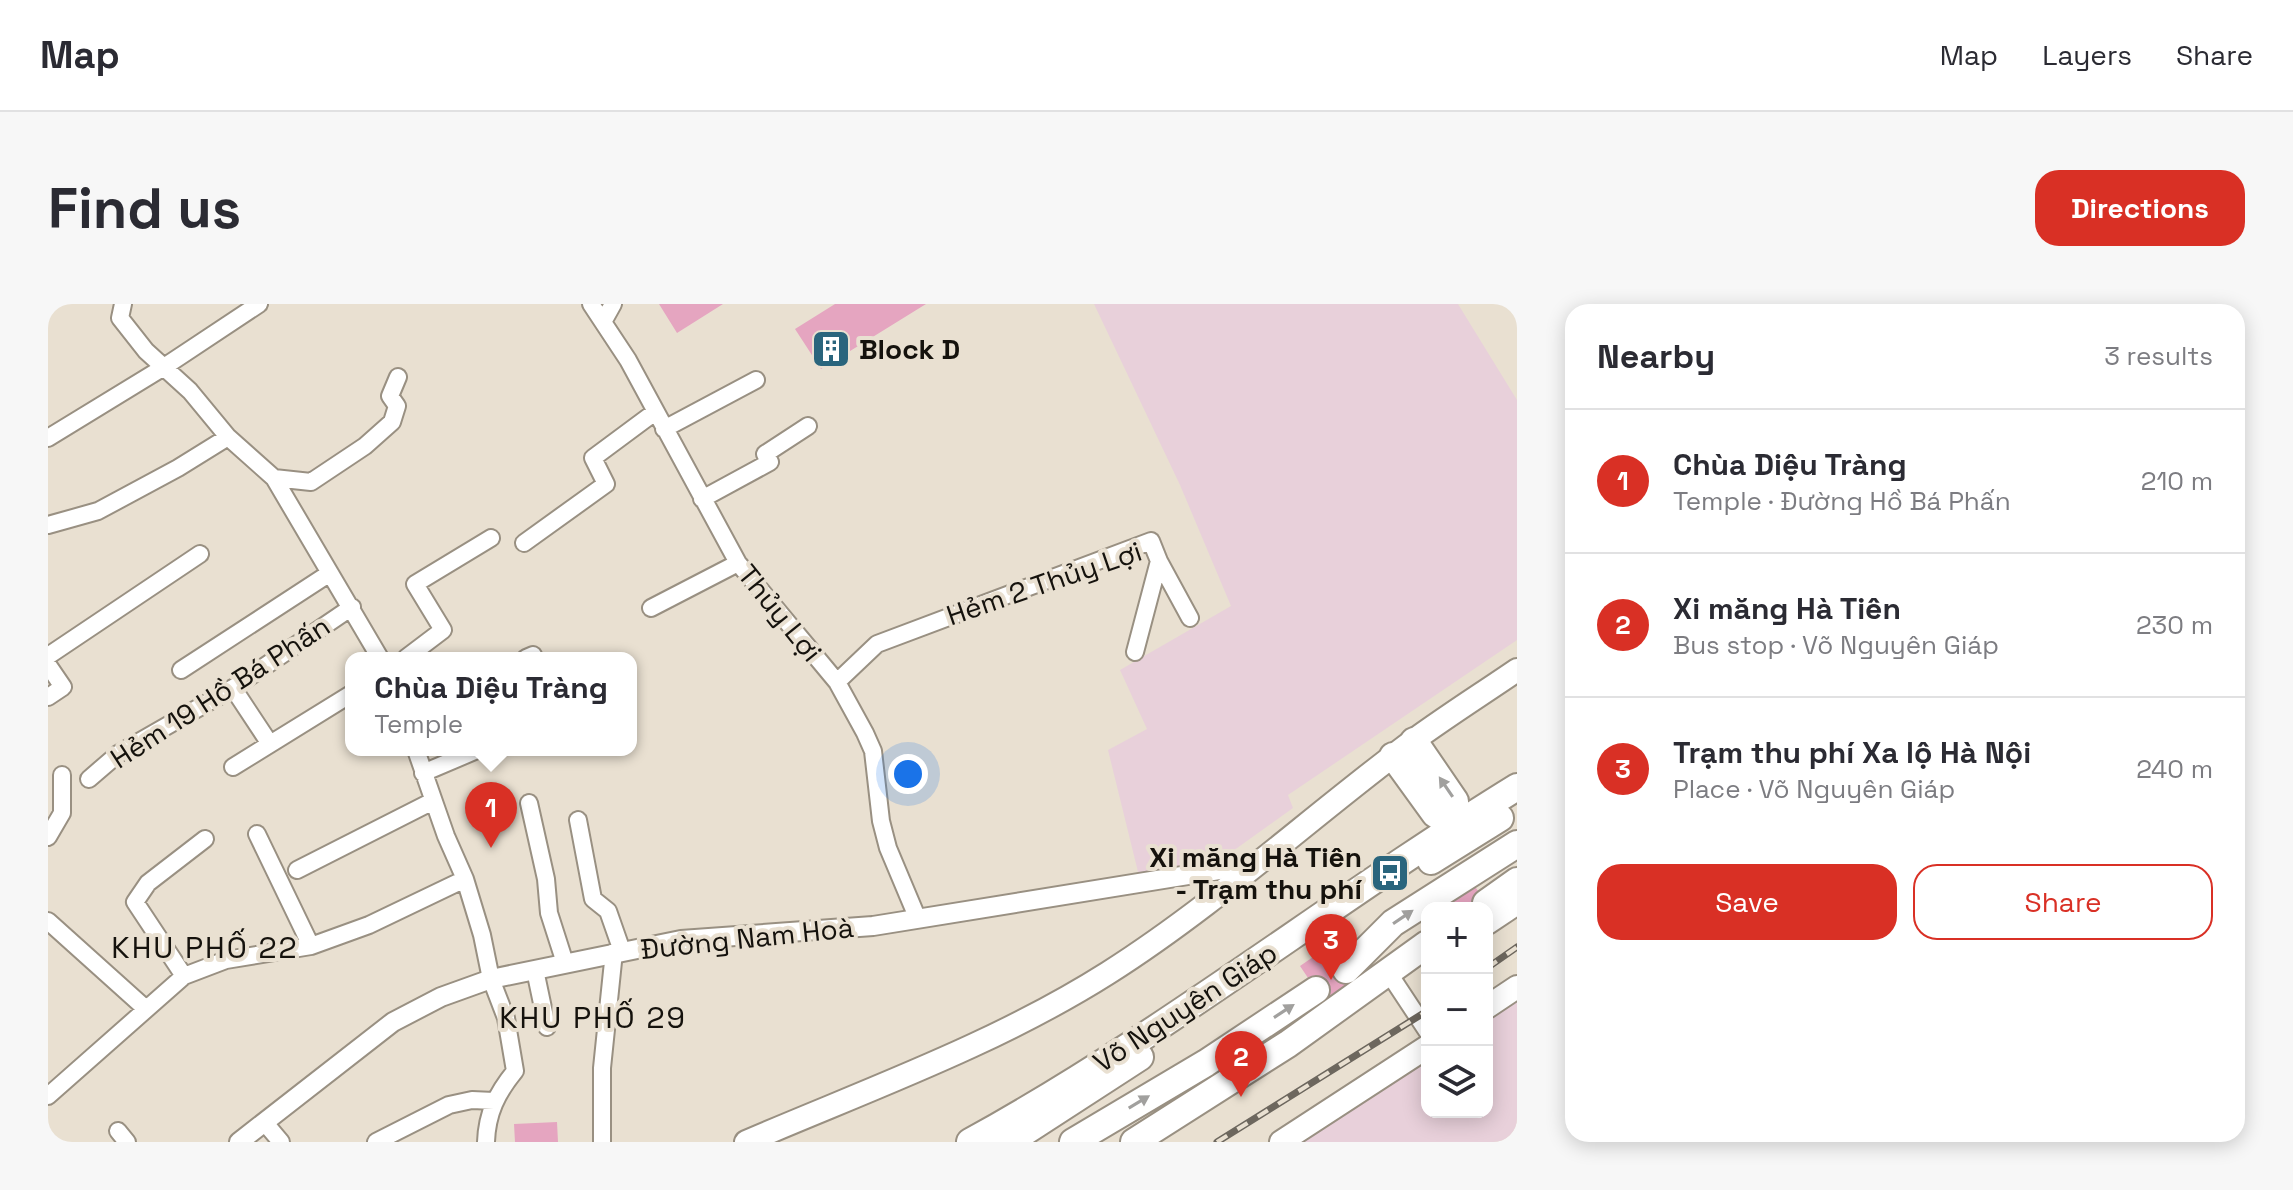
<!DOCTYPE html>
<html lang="en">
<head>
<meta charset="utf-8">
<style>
	:root { --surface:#fff; --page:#f7f7f7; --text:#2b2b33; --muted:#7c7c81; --line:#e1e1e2; --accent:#d93025 }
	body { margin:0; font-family:"Space Grotesk",sans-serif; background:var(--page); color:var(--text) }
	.controls { position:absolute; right:24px; bottom:24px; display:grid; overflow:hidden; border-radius:16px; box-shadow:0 4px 20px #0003 }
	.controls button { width:72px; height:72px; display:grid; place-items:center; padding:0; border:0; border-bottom:2px solid var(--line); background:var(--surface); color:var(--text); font:40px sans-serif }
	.you { position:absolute; left:860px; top:470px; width:28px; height:28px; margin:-20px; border:6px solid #fff; border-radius:50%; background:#1a73e8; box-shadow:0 0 0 12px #1a73e833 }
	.badge { display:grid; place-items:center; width:52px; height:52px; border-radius:50%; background:var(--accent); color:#fff; font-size:26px; font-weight:700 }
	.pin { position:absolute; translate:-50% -66px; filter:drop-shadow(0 2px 4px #0008) }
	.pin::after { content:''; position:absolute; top:42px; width:28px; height:24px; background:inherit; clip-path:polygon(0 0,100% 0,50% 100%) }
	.popup { position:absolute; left:297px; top:348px; width:292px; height:104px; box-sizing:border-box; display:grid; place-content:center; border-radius:16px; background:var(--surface); filter:drop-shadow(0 2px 6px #0005); font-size:26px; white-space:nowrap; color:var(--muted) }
	.popup b { font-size:30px; color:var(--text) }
	.popup::after { content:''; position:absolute; left:50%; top:100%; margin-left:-16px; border:16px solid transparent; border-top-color:var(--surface) }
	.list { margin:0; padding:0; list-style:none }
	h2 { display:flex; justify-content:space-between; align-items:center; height:104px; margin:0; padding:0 32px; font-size:34px }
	h2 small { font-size:26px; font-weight:400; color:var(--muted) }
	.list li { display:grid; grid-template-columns:52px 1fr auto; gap:24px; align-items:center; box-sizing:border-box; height:144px; padding:0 32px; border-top:2px solid var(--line) }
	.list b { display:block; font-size:30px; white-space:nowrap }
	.list p { margin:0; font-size:26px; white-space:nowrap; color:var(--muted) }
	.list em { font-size:26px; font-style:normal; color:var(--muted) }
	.actions { display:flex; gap:16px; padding:24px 32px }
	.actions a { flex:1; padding:18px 0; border:2px solid var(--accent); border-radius:24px; text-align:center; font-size:28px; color:var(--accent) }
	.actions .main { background:var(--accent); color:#fff }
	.icon { flex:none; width:44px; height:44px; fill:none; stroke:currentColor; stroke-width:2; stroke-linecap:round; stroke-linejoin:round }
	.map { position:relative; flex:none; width:1469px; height:838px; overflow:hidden; border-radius:24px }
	header { display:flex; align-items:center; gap:48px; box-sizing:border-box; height:112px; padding:0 40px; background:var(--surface); border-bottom:2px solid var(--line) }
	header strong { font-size:38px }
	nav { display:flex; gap:44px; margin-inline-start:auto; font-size:28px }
	.intro { display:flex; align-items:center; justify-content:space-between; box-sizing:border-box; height:192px; padding:0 48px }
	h1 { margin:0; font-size:56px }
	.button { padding:20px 36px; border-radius:24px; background:var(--accent); color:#fff; font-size:28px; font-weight:700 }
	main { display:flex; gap:48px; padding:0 48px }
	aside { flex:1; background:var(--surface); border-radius:24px; box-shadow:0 4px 20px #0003 }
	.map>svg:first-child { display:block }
</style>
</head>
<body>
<header>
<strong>Map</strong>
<nav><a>Map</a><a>Layers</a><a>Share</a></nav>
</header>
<div class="intro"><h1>Find us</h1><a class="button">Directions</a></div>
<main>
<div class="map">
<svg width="1469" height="838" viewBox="0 0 1469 838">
	<rect width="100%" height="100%" fill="#e9e0d1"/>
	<path fill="#e8d0da" d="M1046,0h364l59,96v240l-229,155 5,13 -81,58 -72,14 -32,-130 39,-21 -27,-59 111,-64 -51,-121z
		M1469,694v144h-219l129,-85v55h60v-94z"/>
	<path fill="#e5a5c0" d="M611,0h64l-46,29z
		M787,0h91l-105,65 -26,-40z
		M1426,581l25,37 -12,-14h-34l-4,-6z
		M1281,642l30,43 -30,20 -29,-43z
		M509,818l1,20h-43l-1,-18z"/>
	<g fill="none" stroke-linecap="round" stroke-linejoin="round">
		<defs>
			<path id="minor" d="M75,0l-3,14 26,33 44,40 38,46 46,41 106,180
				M543,0l37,56 110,203 99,119 28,51 8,18 8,70 7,27 29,69
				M555,18l10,-18
				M616,125l92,-49
				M0,134l116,-71 95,-63
				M226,174l37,4 54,-36 27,-24 5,-16 -7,-10 8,-19
				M654,195l68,-37 -5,-8 43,-28
				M0,221l50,-14 80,-43 50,-31
				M476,239l82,-59 -13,-26 62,-46
				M1111,257l31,57
				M603,304l87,-45
				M0,352l152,-102
				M358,354l37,-28 -28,-46 76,-46
				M478,354l7,-3
				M0,361l15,22 -15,10
				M133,366l149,-97
				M789,378l40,-38 274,-103 8,20 -24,91
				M185,384l37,56
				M368,446l30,86 19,43 17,56 9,44 15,39 9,53c-18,22 -28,42 -29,71
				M185,463l118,-73
				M375,469l54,-23
				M41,475l29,-25 115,-66 119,-81
				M481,499l17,76 3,34 16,50
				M530,516l15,79 15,12 14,40
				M209,530l54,112
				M0,533l14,-24v-38
				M249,566l136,-69
				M0,617l98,88
				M487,666l12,57
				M1340,668l39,59
				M136,672l-49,-74 13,-19 57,-44
				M0,792l136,-120 42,-16 85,-14 58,-21 96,-46
				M217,819l16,19
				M70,827l9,11
				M328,838l73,-37 23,-5 22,1
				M554,838v-74l12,-116"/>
			<path id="tertiary" d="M191,838l154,-120 48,-25 50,-18 190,-39 192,-14 383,-62"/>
			<path id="secondary" d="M1439,703l30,-20
				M698,838c121,-52 250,-98 362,-169 104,-66 196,-150 294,-224 37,-28 77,-53 115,-79
				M1233,838l146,-95"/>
			<path id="primary" d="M1439,618l30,-20"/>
			<path id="trunk" d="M1345,452l42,58 18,11 2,-24 -41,-60
				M1383,557l69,-43
				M1438,599l31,-22
				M1298,666l47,-47 124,-79
				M922,838c191,-105 362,-241 547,-355
				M961,838l131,-85
				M1025,838l133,-79 110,-73
				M1086,838l154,-98 139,-100"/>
		</defs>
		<use href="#minor" stroke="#999082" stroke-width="20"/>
		<use href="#tertiary" stroke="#999082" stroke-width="22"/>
		<use href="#secondary" stroke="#999082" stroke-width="26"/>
		<use href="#primary" stroke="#999082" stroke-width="28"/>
		<use href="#trunk" stroke="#999082" stroke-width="30"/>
		<use href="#minor" stroke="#fff" stroke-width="16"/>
		<use href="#tertiary" stroke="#fff" stroke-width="18"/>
		<use href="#secondary" stroke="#fff" stroke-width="22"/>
		<use href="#primary" stroke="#fff" stroke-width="24"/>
		<use href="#trunk" stroke="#fff" stroke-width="26"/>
		<defs>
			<path id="rail" d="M1439,664l30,-21
				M1169,838l210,-131"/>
		</defs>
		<use href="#rail" stroke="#6d675e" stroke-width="7"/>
		<use href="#rail" stroke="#e9e0d1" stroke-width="4" stroke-dasharray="12" stroke-linecap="butt"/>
	</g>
	<defs><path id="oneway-solid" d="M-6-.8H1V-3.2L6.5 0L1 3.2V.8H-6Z" transform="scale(2)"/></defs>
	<g fill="#a1a09e">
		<use href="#oneway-solid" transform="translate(1398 483) rotate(-124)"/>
		<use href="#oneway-solid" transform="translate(1355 613) rotate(-34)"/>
		<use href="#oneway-solid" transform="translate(1236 707) rotate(-33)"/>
		<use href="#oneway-solid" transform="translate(1091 798) rotate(-31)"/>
	</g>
	<defs>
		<symbol id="building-square" viewBox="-11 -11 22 22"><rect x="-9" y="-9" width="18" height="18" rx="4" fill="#2a657d" stroke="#e9e0d1"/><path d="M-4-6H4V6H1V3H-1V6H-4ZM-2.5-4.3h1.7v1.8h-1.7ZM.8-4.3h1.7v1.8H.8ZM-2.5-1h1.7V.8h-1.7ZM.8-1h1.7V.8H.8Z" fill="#fff"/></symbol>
		<symbol id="bus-square" viewBox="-11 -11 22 22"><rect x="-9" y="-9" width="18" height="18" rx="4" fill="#2a657d" stroke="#e9e0d1"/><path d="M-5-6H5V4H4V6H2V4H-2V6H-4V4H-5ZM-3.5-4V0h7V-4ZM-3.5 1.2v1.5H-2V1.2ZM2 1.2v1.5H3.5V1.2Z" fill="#fff"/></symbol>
	</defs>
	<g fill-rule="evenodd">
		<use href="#building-square" x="761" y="23" width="44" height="44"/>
		<use href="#bus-square" x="1320" y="547" width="44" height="44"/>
	</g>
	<g text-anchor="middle" stroke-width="8" stroke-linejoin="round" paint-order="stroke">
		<g font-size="28" font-weight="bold" fill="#15120d" stroke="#e9e0d1" text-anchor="start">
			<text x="811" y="55">Block D</text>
			<text x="1314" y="563" text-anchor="end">Xi măng Hà Tiên<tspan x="1314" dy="32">- Trạm thu phí</tspan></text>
		</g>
		<g font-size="28" fill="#15120d" stroke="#e9e0d1">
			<text transform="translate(996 279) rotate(-19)" y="10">Hẻm 2 Thủy Lợi</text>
			<text transform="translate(732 309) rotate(51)" y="10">Thủy Lợi</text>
			<text transform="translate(172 388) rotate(-33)" y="10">Hẻm 19 Hồ Bá Phấn</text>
			<text transform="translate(699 634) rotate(-6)" y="10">Đường Nam Hoà</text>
			<text transform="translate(1137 703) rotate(-33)" y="10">Võ Nguyên Giáp</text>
		</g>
		<g font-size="30" letter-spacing="2" fill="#15120d" stroke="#e9e0d1">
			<text x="157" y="654">KHU PHỐ 22</text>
			<text x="545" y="724">KHU PHỐ 29</text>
		</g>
	</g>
</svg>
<div class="controls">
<button>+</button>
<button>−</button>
<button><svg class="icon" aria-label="layers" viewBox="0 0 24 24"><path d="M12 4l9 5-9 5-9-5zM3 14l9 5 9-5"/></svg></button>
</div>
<div class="you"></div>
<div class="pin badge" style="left:443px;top:544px">1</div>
<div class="popup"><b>Chùa Diệu Tràng</b>Temple</div>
<div class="pin badge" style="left:1193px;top:793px">2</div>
<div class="pin badge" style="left:1283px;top:676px">3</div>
</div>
<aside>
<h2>Nearby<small>3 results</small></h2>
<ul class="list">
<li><span class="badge">1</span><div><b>Chùa Diệu Tràng</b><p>Temple · Đường Hồ Bá Phấn</p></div><em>210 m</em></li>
<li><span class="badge">2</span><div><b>Xi măng Hà Tiên</b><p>Bus stop · Võ Nguyên Giáp</p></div><em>230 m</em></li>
<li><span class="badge">3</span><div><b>Trạm thu phí Xa lộ Hà Nội</b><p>Place · Võ Nguyên Giáp</p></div><em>240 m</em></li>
</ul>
<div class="actions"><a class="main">Save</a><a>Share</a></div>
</aside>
</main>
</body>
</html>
